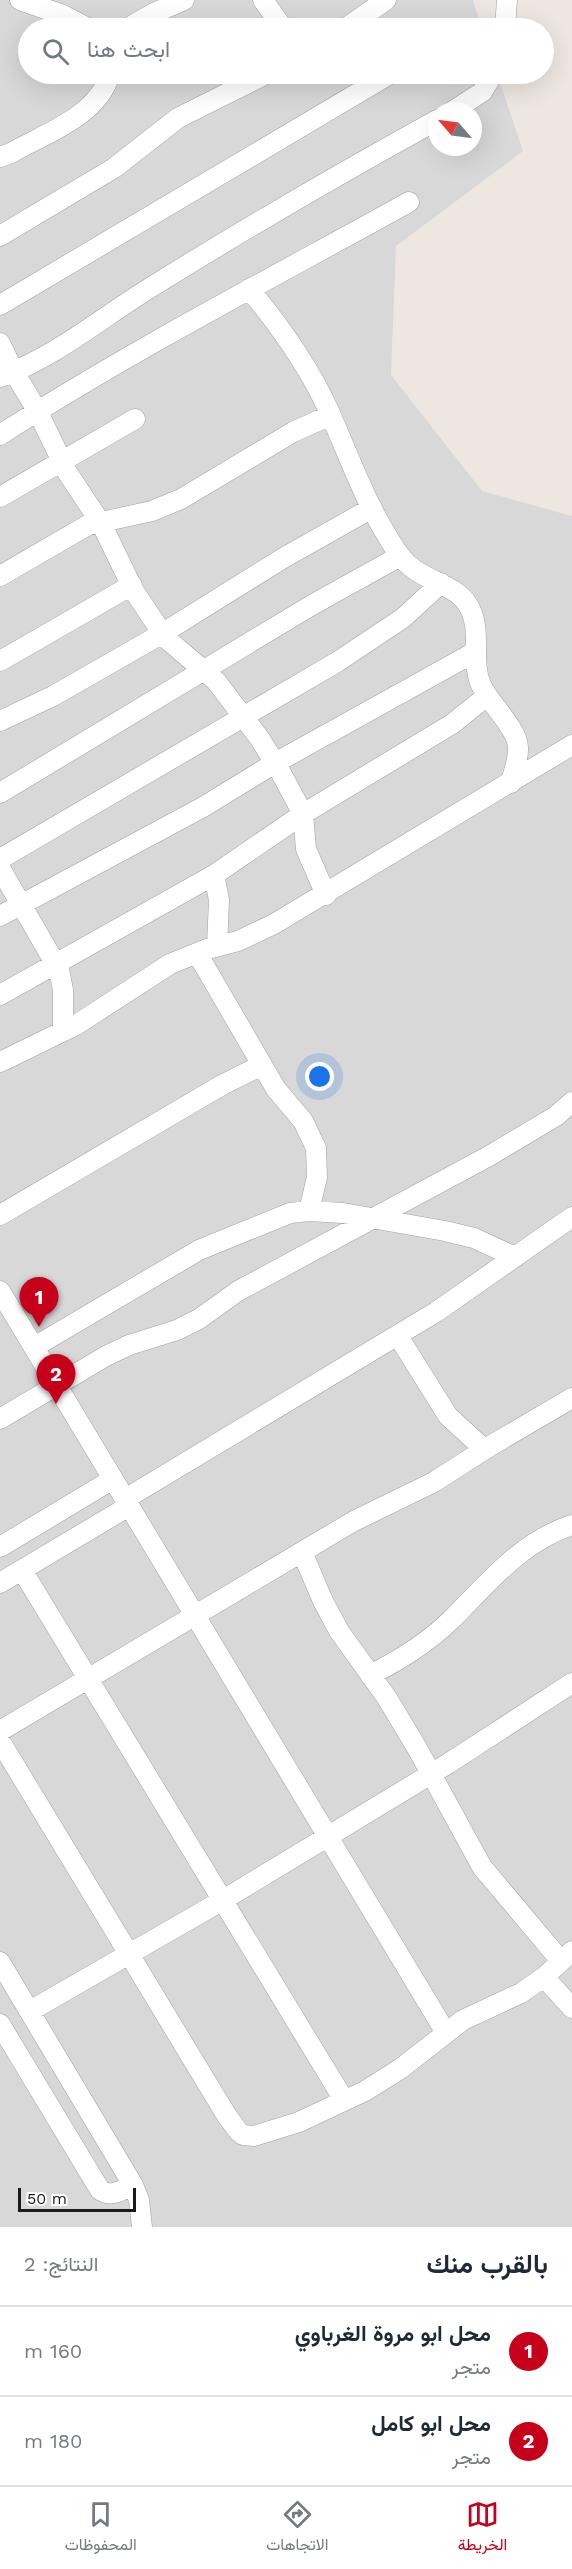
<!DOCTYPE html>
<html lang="ar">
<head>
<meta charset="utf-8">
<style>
	:root { --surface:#fff; --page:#f6f6f7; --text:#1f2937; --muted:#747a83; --line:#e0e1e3; --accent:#c6001a }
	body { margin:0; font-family:"Work Sans",Vazirmatn,sans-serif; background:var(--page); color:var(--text); direction:rtl }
	.compass { position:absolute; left:428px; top:102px; width:54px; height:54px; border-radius:50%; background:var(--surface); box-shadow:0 6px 24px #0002; rotate:298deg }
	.scale { position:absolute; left:18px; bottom:15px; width:118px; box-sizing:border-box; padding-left:6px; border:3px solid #1b1b1b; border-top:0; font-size:16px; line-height:21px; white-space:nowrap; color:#1b1b1b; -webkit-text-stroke:4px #fff; paint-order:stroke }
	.you { position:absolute; left:320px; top:1077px; width:21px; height:21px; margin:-15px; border:4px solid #fff; border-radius:50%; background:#1a73e8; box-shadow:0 0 0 9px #1a73e833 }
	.badge { display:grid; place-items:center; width:39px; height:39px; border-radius:50%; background:var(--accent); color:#fff; font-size:20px; font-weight:700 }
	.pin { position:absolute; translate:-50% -50px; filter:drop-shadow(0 2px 3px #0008) }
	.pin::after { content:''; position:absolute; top:32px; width:21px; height:18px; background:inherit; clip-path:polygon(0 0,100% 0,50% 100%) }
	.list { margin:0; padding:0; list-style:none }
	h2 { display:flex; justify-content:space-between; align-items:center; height:78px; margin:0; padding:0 24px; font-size:26px }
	h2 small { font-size:20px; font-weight:400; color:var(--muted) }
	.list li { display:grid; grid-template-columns:39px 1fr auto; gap:18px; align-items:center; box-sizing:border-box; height:90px; padding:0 24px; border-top:2px solid var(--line) }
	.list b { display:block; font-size:22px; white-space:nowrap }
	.list p { margin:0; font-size:20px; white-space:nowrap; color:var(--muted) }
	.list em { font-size:20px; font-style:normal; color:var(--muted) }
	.icon { flex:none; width:33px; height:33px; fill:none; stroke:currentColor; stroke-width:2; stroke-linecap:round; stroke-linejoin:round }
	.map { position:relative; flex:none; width:572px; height:2227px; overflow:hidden; direction:ltr }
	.search { position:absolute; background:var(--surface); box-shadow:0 6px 24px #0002; left:18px; right:18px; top:18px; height:66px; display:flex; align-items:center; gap:15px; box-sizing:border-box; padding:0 21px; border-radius:33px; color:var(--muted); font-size:22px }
	.sheet { height:258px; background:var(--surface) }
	nav { display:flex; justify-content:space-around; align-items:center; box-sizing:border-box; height:84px; border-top:2px solid var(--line); background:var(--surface); font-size:16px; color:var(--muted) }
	nav a { display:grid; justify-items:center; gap:3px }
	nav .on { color:var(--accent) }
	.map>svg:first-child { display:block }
</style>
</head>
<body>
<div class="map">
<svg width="572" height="2227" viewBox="0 0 572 2227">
	<rect width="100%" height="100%" fill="#ede7e0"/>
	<path fill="#d9d8d8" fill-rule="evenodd" d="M0,0h473l9,28h-454v46h469l26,77 -127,95 -5,129 91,116 90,25v1711h-572zM437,111h36v36h-36z"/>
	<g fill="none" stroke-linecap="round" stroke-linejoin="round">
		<defs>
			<path id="minor" d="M20,0l43,15 25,13
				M263,0l20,28
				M128,28l26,-15 30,-13
				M346,28l40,-28
				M505,28l2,-28
				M453,111l29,-19 11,-18
				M0,157l11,-4c35,-20 87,-37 99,-79
				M0,236l114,-68 64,-50 88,-44
				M249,289c31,37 60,78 80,122 19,43 35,88 60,128 7,12 15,24 26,31 17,12 42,17 53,35 15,24 2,54 13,80 9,19 36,43 37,62 1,12 -5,25 -7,36
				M0,305l390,-231
				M0,343l14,29 24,40 29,60 35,53 32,66 24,36 11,14 47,40 44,58 21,34 22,41 3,35 20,46
				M0,377c56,-20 102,-60 153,-91 93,-58 188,-113 284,-166
				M0,435c132,-85 272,-157 409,-233
				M0,497l135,-78
				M0,576l88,-51 64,-14 29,-12 112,-67 38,-17
				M0,661l132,-76
				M0,721l53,-25 110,-63 122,-76 87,-49
				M0,793l312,-188 88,-49
				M0,859l337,-197 66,-44 38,-35
				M0,868l59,102 4,20v41
				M214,875l5,25 -2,46
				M0,916l203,-109 72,-44 200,-111
				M197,953l79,136 27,32 13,27 1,29 -8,34
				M0,995l214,-120 89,-61 149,-90 35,-28
				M0,1062l76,-37 94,-61 37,-15 31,-8 36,-17 298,-179
				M0,1215l222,-130 40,-20
				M0,1291l446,742
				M398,1336l50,80 36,33
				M34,1347l165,-97 91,-37 19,-2 34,2 102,18 29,7 41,19
				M0,1419l106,-63 23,-11 48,-15 22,-11 39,-28 251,-135 67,-40 16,-14
				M125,1499l311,-187 136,-95
				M0,1547l113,-68
				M302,1552l21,49 16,30 48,67 30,50 65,119 79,94
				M22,1570l322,530
				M0,1583l129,-77
				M370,1675c30,-15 59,-33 83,-57 36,-36 69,-77 119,-93
				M0,1731l354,-210 80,-39 56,-36 82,-48
				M0,1741l227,375 12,16 4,3 11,1 45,-14 66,-31 35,-22 63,-49 58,-27 23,-16 28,-26
				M0,1962l133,223 6,15 3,27
				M544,1977l28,31
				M30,2011l193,-111 226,-137 123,-80
				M0,2024l100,166c11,8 22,0 33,-5"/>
		</defs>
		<use href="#minor" stroke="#a2a2a2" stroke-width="21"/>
		<use href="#minor" stroke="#fff" stroke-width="20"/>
	</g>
</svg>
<svg class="compass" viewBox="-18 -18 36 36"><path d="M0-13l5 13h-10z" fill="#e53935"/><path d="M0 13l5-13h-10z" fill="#747a83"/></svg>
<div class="scale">50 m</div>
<div class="you"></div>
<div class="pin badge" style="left:39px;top:1327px">1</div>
<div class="pin badge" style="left:56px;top:1404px">2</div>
<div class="search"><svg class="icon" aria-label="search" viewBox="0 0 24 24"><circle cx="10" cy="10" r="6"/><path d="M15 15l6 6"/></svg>ابحث هنا</div>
</div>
<section class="sheet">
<h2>بالقرب منك<small>النتائج: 2</small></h2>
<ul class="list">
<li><span class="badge">1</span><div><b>محل ابو مروة الغرباوي</b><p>متجر</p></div><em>160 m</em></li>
<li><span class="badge">2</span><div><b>محل ابو كامل</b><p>متجر</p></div><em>180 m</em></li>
</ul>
</section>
<nav>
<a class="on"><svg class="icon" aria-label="map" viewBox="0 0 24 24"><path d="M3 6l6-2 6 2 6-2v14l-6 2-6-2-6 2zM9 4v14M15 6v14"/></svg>الخريطة</a>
<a><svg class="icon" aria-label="directions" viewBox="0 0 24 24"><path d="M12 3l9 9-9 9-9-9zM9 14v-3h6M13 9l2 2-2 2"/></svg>الاتجاهات</a>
<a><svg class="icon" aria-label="saved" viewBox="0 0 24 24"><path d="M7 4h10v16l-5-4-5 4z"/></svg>المحفوظات</a>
</nav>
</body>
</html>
